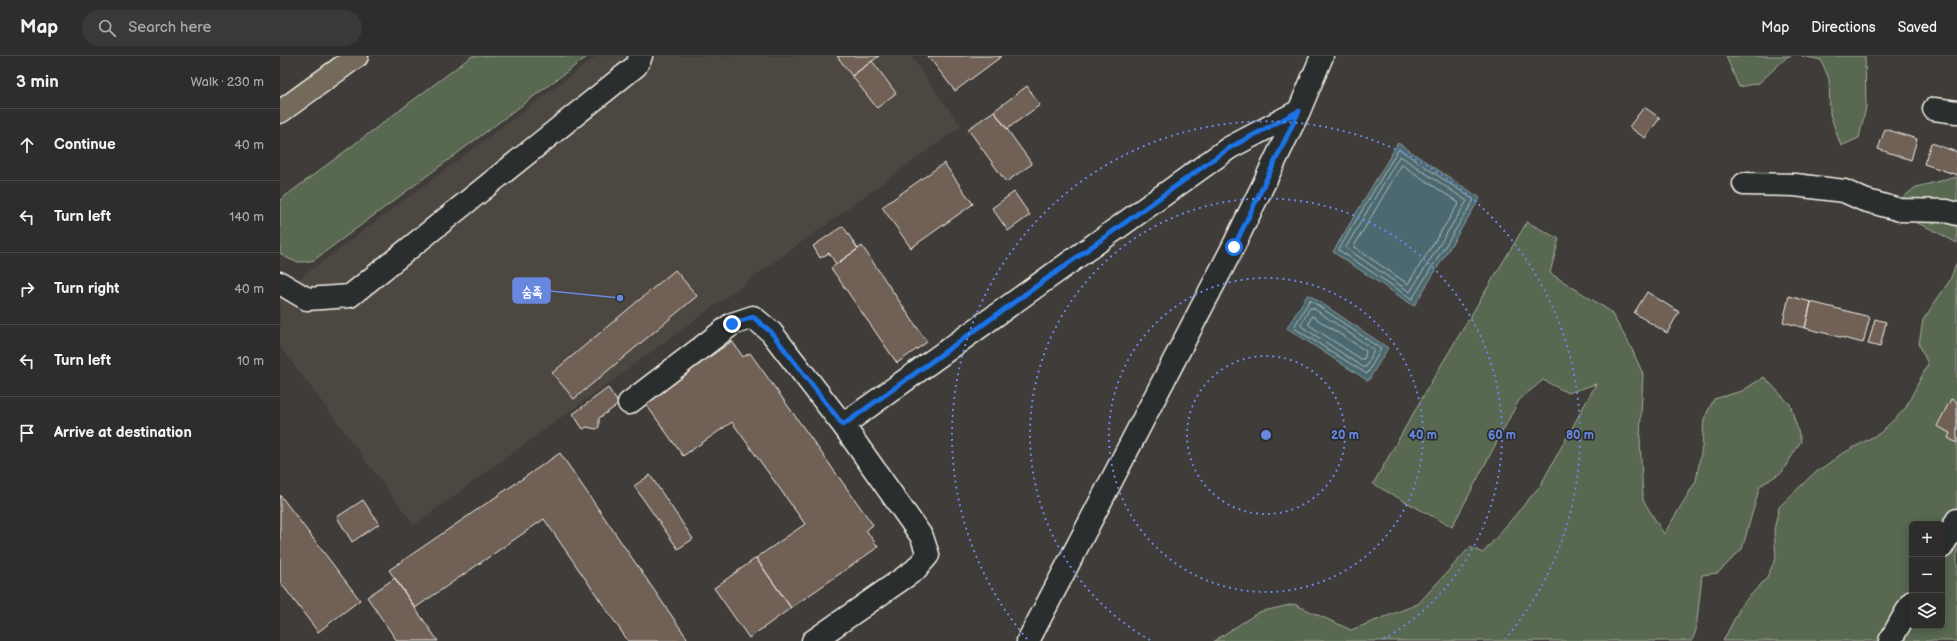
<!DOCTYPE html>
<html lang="en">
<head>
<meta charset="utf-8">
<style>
	:root { --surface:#2f2d2c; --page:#3b3938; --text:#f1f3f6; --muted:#a7a8a9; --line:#4a4948 }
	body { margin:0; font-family:"Balsamiq Sans","Poor Story",sans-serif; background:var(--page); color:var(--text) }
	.controls { position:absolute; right:12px; bottom:12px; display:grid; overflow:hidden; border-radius:6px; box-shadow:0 2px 10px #0003 }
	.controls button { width:36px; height:36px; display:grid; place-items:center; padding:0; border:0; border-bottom:1px solid var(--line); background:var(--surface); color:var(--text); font:20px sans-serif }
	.stop { position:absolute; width:12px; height:12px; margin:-9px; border:3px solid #1a73e8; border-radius:50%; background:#fff }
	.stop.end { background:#1a73e8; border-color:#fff; box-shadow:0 1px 4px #0008 }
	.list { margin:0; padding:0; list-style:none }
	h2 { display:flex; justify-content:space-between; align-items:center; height:52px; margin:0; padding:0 16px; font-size:17px }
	h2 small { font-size:13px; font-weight:400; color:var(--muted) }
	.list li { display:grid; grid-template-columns:26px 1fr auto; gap:12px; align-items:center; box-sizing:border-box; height:72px; padding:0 16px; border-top:1px solid var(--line) }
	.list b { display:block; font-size:15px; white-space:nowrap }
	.list em { font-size:13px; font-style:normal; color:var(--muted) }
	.icon { flex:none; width:22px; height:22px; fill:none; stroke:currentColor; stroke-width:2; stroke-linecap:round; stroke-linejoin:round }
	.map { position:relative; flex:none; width:1677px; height:585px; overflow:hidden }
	header { display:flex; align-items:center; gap:24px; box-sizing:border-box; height:56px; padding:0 20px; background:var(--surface); border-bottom:1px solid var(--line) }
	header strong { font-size:19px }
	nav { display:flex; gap:22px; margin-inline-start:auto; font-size:14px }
	.search { width:280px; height:36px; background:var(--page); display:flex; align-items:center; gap:10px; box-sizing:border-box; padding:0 14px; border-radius:22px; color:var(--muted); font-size:15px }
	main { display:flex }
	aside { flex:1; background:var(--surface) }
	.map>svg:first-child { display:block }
</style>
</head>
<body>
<header>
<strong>Map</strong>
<div class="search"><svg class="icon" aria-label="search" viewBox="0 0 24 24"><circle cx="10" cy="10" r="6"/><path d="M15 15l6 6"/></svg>Search here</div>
<nav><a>Map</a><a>Directions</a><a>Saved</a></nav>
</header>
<main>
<aside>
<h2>3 min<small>Walk · 230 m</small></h2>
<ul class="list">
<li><svg class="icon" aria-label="ahead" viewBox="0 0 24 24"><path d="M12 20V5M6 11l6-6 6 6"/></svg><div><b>Continue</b></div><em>40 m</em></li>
<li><svg class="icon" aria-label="left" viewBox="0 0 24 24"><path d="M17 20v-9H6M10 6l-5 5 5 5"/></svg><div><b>Turn left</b></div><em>140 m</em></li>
<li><svg class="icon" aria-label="right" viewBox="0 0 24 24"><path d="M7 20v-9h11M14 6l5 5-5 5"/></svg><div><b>Turn right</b></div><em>40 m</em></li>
<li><svg class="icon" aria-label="left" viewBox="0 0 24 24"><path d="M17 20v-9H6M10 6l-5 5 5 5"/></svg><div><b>Turn left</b></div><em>10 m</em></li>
<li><svg class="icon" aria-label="arrive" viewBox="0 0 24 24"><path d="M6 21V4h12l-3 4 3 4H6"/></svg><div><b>Arrive at destination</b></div></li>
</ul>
</aside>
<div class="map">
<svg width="1677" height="585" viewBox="0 0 1677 585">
	<rect width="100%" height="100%" fill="#3f3c3a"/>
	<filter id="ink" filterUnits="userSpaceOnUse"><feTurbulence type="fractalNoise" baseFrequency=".025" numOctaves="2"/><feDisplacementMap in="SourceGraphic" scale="8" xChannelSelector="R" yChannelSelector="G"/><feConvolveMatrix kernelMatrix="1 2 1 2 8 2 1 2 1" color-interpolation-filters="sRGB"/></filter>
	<g filter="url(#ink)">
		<path fill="#4e4743" d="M317,0h314l50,70 -547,399 -134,-179v-53z"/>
		<path fill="#596851" stroke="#a6ac9c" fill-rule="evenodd" d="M192,0h116l-274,204c-14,4 -23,2 -34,-7v-53z
			M1446,0h65h-3l-29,27 -20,4z
			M1522,0h63l1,51 -7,31 -18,8 -11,-32 -1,-35 -8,-19z
			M1677,121v66l-26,-14 -26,-11 -4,-19 15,-12z
			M1247,166l32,17 -9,34 60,38 20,34 13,29 -3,64 3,62 21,34 32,-53 6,-34 2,-28 10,-20 28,-8 22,-14 26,27 11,37 -19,31 -22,14 -18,63 -24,24 -16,2 -6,55 -4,11h-478l45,-29 35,-8 57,26 67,-26 52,-57 13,6 57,-67 56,-102 -28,9 -25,-13 -24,20 -67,127 -79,-43 61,-107z
			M1677,206v379h-234l19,-37 24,-25 10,-21 -2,-28 5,-23 32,-31 29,-21 40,-22 25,-24 23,-45 -9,-20 4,-24 27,-40zM1632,468h30v102h-30z"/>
		<path fill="#4c6970" stroke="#8f9fa0" d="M1118,87l82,55 -66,108 -81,-54z
			M1028,238l80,54 -20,33 -81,-53z"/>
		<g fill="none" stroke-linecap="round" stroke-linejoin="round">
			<path stroke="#b1bbb8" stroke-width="1" d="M1119,93l75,51 -62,99 -73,-49z
				M1120,100l67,45 -57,91 -64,-44z
				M1122,109l57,38 -51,81 -54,-37z
				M1030,244l71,49 -14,25 -73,-46z
				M1030,252h3l61,42 -8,17h-3l-62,-41z
				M1032,260l54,35 -2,8h-3l-52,-34z"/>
		</g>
		<path fill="#706057" stroke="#f4f1e8" d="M557,0h42l-27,20z
			M648,0h74l-47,35z
			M592,5l24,32 -19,15 -25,-32z
			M747,30l13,19 -33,24 -13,-18z
			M1364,51l16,11 -15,20 -16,-11z
			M714,55l38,53 -26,18 -38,-53z
			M1605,73l32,10 -6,21 -33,-11z
			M1651,87l26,9v23l-33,-11z
			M664,107l29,41 -62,44 -29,-41z
			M734,136l16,23 -22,16 -16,-23z
			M563,170l15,23 -22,15 -7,-11 -9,5 -7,-12z
			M582,190l65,96 -30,21 -66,-95z
			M395,214l22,26 -123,103 -22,-26z
			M1367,236l32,20 -12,21 -33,-20z
			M1509,240l22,6 -6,26 -22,-6z
			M1531,246l59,15 -7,26 -58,-15z
			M1595,263l11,3 -6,25 -12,-3z
			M452,285l11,16 7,-4 123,172 -7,5 12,17 -87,61 -35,-50 49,-34 -73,-102 -49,34 -38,-53z
			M328,332l11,16 -20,14v9l-3,2 -9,-2 -4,2 -10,-15z
			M1671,343l6,3v41l-9,-5 2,-5 -13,-7z
			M280,397l129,188h-61l-84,-122 -129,89 -26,-38z
			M370,419l43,64 -15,10 -44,-63z
			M0,439l80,105 -42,32 -38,-50z
			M83,444l16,24 -27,18 -15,-25z
			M476,502l35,50 -42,30 -35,-50z
			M115,522l20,30 23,33h-41l-30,-44z"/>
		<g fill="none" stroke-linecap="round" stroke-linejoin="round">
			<defs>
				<path id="minor" d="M1654,53l23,3
					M1464,128l51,1 49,6 20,9 36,10 47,1 10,3
					M0,227l27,16 43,-3 286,-230 5,-10
					M349,347l103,-79 21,-7 18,15 72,93 79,112 6,18 -13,15 -102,71
					M563,369l386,-277 70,-37
					M1662,491l15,-27
					M748,585l205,-394 66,-136 23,-55
					M1610,585l22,-39"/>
				<path id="major" d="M0,56l77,-56"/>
			</defs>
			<use href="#minor" stroke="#f4f1e8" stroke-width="25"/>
			<use href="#major" stroke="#f4f1e8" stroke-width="25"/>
			<use href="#minor" stroke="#2a2d2e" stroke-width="22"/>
			<use href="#major" stroke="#736b5a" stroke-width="22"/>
		</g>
	</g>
	<g fill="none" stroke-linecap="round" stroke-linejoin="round" filter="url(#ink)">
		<path stroke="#1a73e8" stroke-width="5" d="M452,268l21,-7 18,15 72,93 386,-277 70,-37 -65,136"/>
	</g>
	<g fill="none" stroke="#6887de" stroke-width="2" stroke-dasharray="2 4">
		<circle cx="986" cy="379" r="79"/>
		<circle cx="986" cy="379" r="157"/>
		<path d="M870 584A236 236 0 1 1 1102 584"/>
		<path d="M747 583A314 314 0 1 1 1225 583"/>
	</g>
	<circle cx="986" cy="379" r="6" fill="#6887de" stroke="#2a2d2e" stroke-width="2"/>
	<g font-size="12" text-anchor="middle" font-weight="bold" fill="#6887de" stroke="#2a2d2e" stroke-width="3.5" stroke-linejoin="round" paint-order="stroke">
		<text x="1065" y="383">20 m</text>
		<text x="1143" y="383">40 m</text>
		<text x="1222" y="383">60 m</text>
		<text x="1300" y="383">80 m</text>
	</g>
	<path fill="none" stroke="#6887de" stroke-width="1.5" d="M340 242L270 235"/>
	<circle fill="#6887de" stroke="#2a2d2e" stroke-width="1.5" cx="340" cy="242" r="4"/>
	<rect fill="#6887de" stroke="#6887de" stroke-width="1.5" x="233" y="222" width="37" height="25" rx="4"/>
	<g font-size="13" text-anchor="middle" font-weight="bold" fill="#fff">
		<text x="252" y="240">숨족</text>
	</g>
</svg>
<div class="controls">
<button>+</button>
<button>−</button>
<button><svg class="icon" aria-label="layers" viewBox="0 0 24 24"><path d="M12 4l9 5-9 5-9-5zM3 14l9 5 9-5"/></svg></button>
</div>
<div class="stop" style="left:954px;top:191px"></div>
<div class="stop end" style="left:452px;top:268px"></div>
</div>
</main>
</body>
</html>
